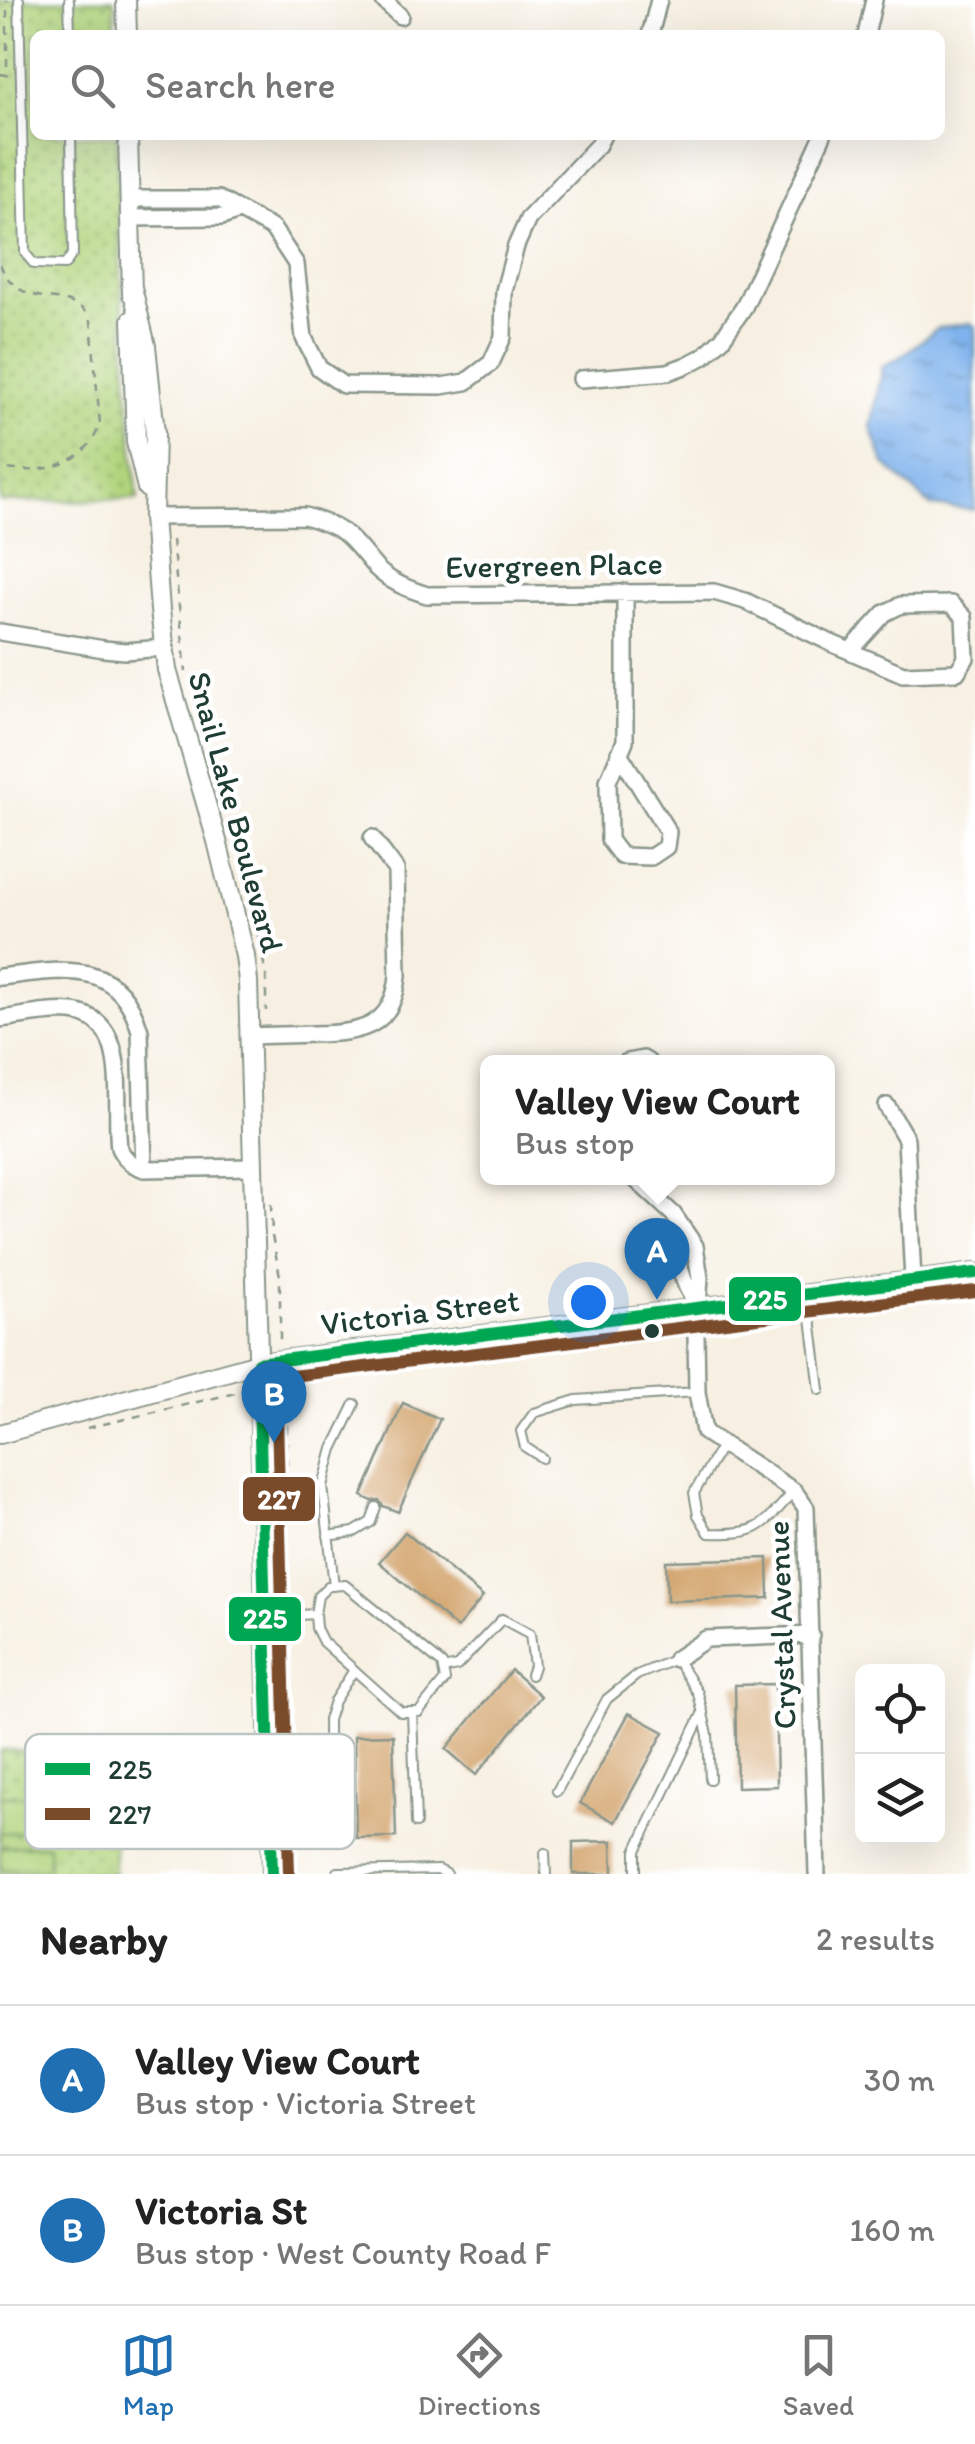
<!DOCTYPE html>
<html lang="en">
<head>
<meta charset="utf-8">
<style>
	:root { --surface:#fff; --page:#f2f2f2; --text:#222; --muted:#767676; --line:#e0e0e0; --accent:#1f6fb2 }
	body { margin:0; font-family:Itim,sans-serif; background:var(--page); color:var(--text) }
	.controls { position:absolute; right:30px; bottom:30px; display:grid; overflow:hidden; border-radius:15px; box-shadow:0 10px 40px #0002 }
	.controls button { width:90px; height:90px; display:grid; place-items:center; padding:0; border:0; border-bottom:2px solid var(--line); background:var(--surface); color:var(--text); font:50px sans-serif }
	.you { position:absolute; left:588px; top:1302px; width:35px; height:35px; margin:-25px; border:8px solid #fff; border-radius:50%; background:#1a73e8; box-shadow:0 0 0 15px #1a73e833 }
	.badge { display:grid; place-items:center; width:65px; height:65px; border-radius:50%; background:var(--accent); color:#fff; font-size:32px; font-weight:700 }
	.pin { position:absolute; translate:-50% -82px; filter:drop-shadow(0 2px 5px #0008) }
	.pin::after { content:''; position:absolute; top:52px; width:35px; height:30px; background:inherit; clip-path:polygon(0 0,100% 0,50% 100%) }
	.popup { position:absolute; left:480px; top:1055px; width:355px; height:130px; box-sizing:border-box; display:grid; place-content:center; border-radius:15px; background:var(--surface); filter:drop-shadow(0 2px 8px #0005); font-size:32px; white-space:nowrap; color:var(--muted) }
	.popup b { font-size:38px; color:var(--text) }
	.popup::after { content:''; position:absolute; left:50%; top:100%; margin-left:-20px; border:20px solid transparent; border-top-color:var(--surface) }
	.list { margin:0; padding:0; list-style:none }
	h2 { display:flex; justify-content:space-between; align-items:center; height:130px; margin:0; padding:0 40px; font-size:42px }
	h2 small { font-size:32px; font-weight:400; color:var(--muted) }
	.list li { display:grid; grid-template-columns:65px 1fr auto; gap:30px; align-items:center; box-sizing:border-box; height:150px; padding:0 40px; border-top:2px solid var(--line) }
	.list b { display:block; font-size:38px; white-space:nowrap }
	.list p { margin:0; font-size:32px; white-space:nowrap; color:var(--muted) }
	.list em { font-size:32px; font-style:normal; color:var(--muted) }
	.icon { flex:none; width:55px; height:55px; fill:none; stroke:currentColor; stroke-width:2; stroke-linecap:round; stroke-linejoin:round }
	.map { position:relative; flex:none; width:975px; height:1874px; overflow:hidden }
	.search { position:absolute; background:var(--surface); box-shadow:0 10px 40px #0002; left:30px; right:30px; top:30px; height:110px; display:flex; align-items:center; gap:25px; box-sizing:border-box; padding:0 35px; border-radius:15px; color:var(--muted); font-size:38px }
	.sheet { height:430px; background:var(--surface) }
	nav { display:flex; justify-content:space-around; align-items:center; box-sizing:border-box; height:140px; border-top:2px solid var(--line); background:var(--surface); font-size:28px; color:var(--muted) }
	nav a { display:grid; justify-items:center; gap:5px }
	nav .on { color:var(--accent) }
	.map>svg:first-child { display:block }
</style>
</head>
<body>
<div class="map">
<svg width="975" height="1874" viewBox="0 0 975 1874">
	<defs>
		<pattern id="park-dots" width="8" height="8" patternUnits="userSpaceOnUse" patternTransform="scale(2.5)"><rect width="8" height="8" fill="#b1d47d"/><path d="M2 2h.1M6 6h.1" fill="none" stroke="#8fad67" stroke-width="1.8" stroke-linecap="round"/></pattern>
		<pattern id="water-ripples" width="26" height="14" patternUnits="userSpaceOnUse" patternTransform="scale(2.5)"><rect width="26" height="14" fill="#80b3ed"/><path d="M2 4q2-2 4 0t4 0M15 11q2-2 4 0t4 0" fill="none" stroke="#6893c1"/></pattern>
	</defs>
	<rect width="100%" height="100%" fill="#fff"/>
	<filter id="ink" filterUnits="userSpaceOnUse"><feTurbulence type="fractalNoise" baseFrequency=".01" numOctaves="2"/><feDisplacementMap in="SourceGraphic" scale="20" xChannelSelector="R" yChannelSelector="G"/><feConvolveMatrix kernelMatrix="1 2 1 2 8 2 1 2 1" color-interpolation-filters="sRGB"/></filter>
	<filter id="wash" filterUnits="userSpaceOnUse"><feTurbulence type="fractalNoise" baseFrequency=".0048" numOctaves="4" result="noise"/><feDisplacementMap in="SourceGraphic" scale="40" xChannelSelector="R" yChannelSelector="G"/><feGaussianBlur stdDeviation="2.25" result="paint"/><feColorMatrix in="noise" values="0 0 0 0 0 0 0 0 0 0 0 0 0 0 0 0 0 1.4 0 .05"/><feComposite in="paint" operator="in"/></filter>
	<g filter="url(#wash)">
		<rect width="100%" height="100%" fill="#f7f0e2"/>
		<path fill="url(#park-dots)" stroke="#688858" stroke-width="2.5" d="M0,0h114l1,35h-80v100h82c2,122 8,243 21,364l-138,3z
			M0,1750l114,3v121h-114z"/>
		<path fill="#b1d47d" stroke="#688858" stroke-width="2.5" d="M63,1795l1,37 -64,1v-37z
			M48,1845l1,23 -49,1v-22z"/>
		<path fill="url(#water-ripples)" stroke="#507890" stroke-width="2.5" d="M971,323l4,4v183l-44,-4 -47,-43 -13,-36 12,-61 16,-8 39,-30z"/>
		<g id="blocks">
			<path fill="#d1a269" d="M403,1403l37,16 -42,93 -15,-6 -4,-6 -7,1 -10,-5z
				M405,1532l78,65 -26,31 -78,-66z
				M768,1558l1,40 -102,3 -1,-40z
				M511,1670l30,26 -65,79 -30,-26z
				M775,1684l2,102 -40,1 -2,-102z
				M629,1713l35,19 -49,90 -35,-19z
				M393,1735l3,102 -40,1 -2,-102z
				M612,1841l1,33h-40v-32z"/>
		</g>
	</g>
	<g filter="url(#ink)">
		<use href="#blocks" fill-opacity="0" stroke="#8b968b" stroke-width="2.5"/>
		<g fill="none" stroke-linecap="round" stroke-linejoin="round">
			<defs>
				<path id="service" d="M19,0l6,253 9,11 31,1 8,-12 -2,-118
					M69,0l1,35
					M808,1294l12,96
					M722,1445l-28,48 4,22 11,18c51,2 53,-6 85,-42
					M542,1458l-17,-11 -4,-16 13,-18 42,-13 121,-8
					M328,1536l26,-4 17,-10 5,-15
					M334,1586l-11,-100 10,-37 22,-45
					M266,1617l49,-3 3,-18 10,-10 17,-1 97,79 3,16 -26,32h-18l-78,-70 -7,-14 -1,-14
					M443,1669l14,-3 45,-47 28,15 4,32 -3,9
					M412,1712l4,111
					M557,1791l50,-92 30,-24 39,-16 22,34 10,42 2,44
					M329,1828l-1,-108 6,-19 20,-31
					M545,1853l1,21
					M338,1872l101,-2 8,4
					M636,1874v-23l67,-139"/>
				<path id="minor" d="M383,0l17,16
					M650,35l9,-35
					M866,35l8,-35
					M129,199h90l54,30 23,35 8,74 15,30 24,17 98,1 25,-4 25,-19 12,-26 1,-46 12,-45 12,-27 70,-74 5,-10
					M129,218l93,-1 17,-6
					M581,379l87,-7 19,-7 17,-9 18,-17 22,-32 79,-172
					M153,517l152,-1c13,4 26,8 38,16 13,10 22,24 33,36 14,14 32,21 51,27l287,-3 31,9 86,42 72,31 54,-2 9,-14 -2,-41 -13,-13 -50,1 -16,8 -35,38
					M0,632l104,17 21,2 39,-3
					M619,753l49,79 -2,15 -15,10 -30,-1 -12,-16 -1,-59 17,-40v-149
					M0,977c61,-7 119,-21 140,54l4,138
					M0,1019c23,-3 48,-9 72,-7 61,7 41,91 47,136 6,12 12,16 25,21l108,-2
					M250,1036c21,-1 42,-1 63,-2 44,-1 80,-4 85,-58l-2,-106 -24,-32
					M627,1062l16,-3 5,3
					M887,1106l19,33 7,142
					M634,1178l39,36 22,32 5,32 -4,56 1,58 7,40 90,59 12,17 11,366
					M682,1228c-7,33 -2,51 16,79
					M676,1659l30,-20 105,-4"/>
				<path id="tertiary" d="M126,0l1,35
					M128,135l4,159
					M131,283l15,63 9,87 -2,84 7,93 7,60 50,171 28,115 3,25 24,893
					M132,320l4,122 11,46
					M0,1434l258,-71 717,-90"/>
			</defs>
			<use href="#service" stroke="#8b968b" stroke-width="12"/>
			<use href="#minor" stroke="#8b968b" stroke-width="20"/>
			<use href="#tertiary" stroke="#8b968b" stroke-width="22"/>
			<path stroke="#8b968b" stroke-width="2.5" stroke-dasharray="8 8" stroke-linecap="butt" d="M0,74l7,1v-75
				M0,264c20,52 75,19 91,57l9,103c-14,43 -61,51 -100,44
				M172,540l14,132
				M239,857l13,44 8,45
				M263,959l3,15v37
				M271,1204l1,32 8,40v69
				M823,1317l152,-19
				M714,1332l86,-12
				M282,1378l5,32 1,195
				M277,1385l404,-49
				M87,1428l157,-37
				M289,1627l5,247"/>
			<use href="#service" stroke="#fff" stroke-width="8"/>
			<use href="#minor" stroke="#fff" stroke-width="15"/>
			<use href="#tertiary" stroke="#fff" stroke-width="18"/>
			<defs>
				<path id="bus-1" d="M258,1363l717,-90
					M258,1363l14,511"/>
				<path id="bus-2" d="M289,1874l-13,-496 699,-87"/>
			</defs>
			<use href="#bus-1" stroke="#fff" stroke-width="20"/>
			<use href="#bus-2" stroke="#fff" stroke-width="20"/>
			<use href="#bus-1" stroke="#00a651" stroke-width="12"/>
			<use href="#bus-2" stroke="#7a4b2a" stroke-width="12"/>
		</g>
	</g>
	<circle fill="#1f3d34" stroke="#fff" stroke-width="4" cx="652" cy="1331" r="9"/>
	<g text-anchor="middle" stroke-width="9" stroke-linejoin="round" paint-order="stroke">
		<g font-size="32" fill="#1f3d34" stroke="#fff">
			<text transform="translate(554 565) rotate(-1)" y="11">Evergreen Place</text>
			<text transform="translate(236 812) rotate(75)" y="11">Snail Lake Boulevard</text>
			<text transform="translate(420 1312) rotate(-7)" y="11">Victoria Street</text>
			<text transform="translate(781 1625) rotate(-92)" y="11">Crystal Avenue</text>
		</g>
	</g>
	<rect x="25" y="1734" width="330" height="115" rx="15" fill="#fff" stroke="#bcc5c2" stroke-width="2.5"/>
	<rect x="45" y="1763" width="45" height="12" fill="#00a651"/>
	<rect x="45" y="1808" width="45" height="12" fill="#7a4b2a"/>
	<g font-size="28" fill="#1f3d34">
		<text x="108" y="1779">225</text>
		<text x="108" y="1824">227</text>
	</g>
	<g stroke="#fff" stroke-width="4">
		<rect x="727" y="1275" width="76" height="48" rx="10" fill="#00a651"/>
		<rect x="241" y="1475" width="76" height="48" rx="10" fill="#7a4b2a"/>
		<rect x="227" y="1595" width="76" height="48" rx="10" fill="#00a651"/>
	</g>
	<g font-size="28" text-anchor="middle" font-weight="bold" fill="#fff">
		<text x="765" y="1309">225</text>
		<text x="279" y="1509">227</text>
		<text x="265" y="1628">225</text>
	</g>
</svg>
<div class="controls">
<button><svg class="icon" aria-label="locate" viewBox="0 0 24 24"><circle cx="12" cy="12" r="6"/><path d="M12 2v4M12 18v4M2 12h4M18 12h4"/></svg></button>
<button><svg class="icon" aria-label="layers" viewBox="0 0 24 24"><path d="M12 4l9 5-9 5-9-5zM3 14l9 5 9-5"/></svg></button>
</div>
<div class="you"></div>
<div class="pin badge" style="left:657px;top:1300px">A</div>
<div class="popup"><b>Valley View Court</b>Bus stop</div>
<div class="pin badge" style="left:274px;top:1443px">B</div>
<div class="search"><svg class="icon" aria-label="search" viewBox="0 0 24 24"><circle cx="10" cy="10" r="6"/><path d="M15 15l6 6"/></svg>Search here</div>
</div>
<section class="sheet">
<h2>Nearby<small>2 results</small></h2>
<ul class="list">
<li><span class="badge">A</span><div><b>Valley View Court</b><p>Bus stop · Victoria Street</p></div><em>30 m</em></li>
<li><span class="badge">B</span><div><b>Victoria St</b><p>Bus stop · West County Road F</p></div><em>160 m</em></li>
</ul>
</section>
<nav>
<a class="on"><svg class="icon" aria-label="map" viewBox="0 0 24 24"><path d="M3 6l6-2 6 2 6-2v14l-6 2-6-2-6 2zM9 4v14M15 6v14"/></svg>Map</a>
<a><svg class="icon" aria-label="directions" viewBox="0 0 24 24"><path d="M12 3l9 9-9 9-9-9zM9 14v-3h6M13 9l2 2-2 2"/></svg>Directions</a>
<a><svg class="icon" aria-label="saved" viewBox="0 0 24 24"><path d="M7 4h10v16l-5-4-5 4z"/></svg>Saved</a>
</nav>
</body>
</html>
